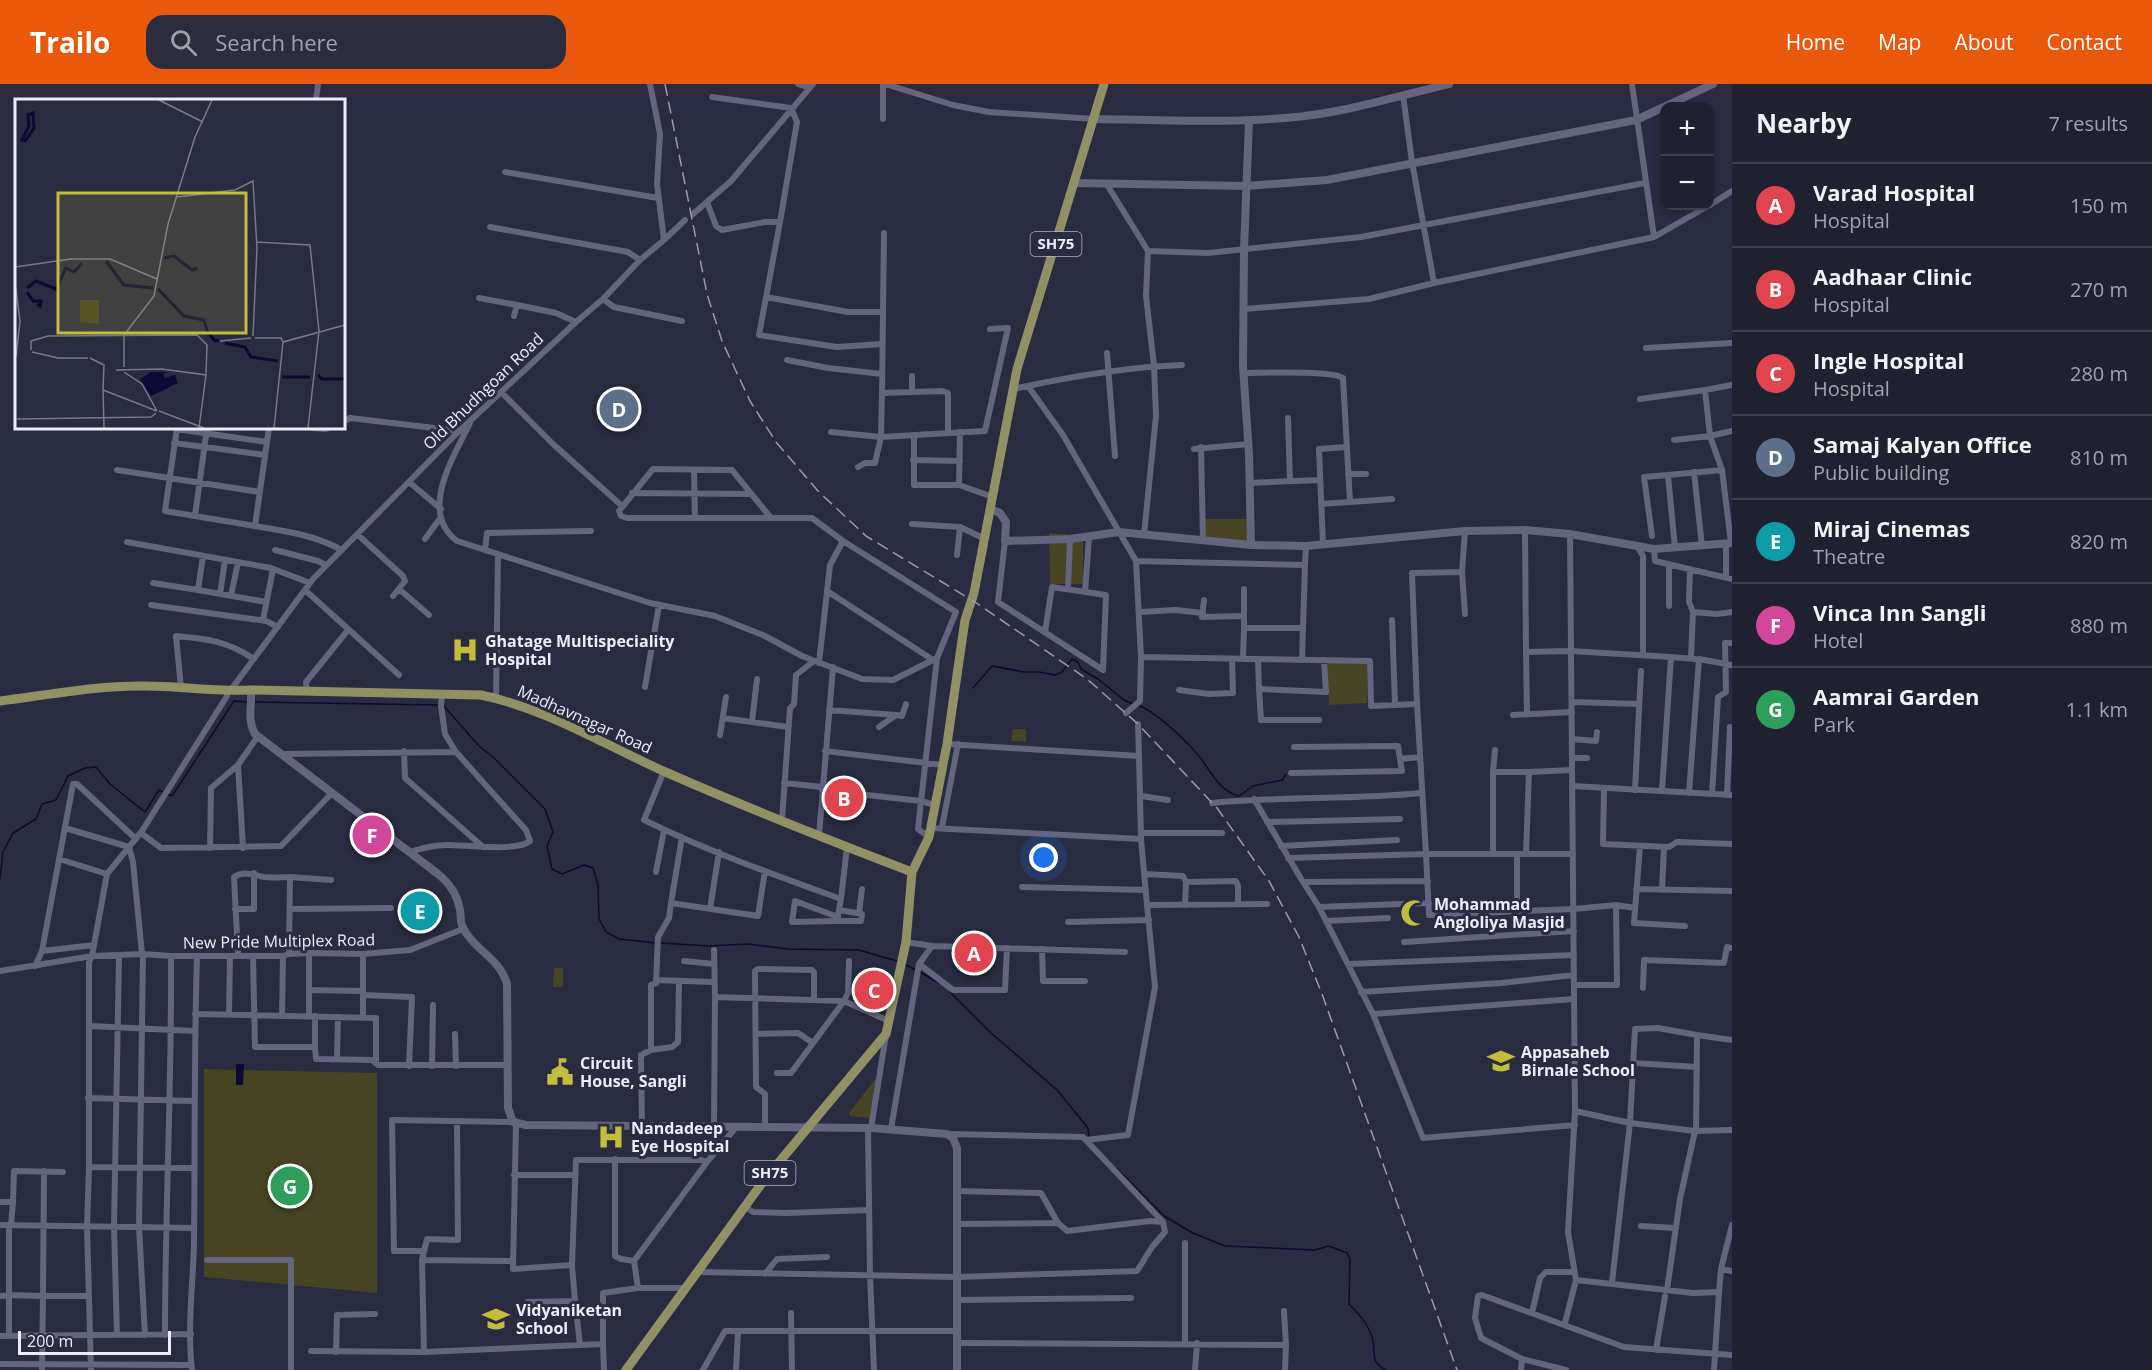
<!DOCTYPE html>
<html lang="en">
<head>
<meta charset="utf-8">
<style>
	:root { --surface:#1f2030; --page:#2c2d3c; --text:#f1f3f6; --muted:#a1a3ab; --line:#3c3e4c; --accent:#ea580c }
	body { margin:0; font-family:"Open Sans",sans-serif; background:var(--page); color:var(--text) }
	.controls { position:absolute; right:18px; top:18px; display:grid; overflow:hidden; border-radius:12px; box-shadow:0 3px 9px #0003 }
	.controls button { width:54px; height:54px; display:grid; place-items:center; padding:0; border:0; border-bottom:2px solid var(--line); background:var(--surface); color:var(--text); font:30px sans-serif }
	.scale { position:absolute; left:18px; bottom:15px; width:153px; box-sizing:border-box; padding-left:6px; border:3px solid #eceefc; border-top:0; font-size:16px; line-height:21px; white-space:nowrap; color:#eceefc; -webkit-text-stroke:4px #292b40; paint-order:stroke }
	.you { position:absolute; left:1044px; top:774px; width:21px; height:21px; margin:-15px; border:4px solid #fff; border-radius:50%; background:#1a73e8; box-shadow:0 0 0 9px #1a73e833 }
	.badge { display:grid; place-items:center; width:39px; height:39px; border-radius:50%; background:var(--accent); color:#fff; font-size:20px; font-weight:700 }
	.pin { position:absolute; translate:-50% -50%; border:3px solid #fff; box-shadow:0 2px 6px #0006 }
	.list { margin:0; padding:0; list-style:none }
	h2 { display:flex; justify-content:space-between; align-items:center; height:78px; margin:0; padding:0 24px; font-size:26px }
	h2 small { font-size:20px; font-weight:400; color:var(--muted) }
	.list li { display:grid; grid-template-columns:39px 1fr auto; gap:18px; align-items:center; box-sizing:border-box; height:84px; padding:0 24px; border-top:2px solid var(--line) }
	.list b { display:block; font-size:22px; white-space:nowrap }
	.list p { margin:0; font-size:20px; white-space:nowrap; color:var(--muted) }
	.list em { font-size:20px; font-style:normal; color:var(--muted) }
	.icon { flex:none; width:33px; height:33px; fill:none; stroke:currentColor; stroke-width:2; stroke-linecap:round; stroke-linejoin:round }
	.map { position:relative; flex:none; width:1732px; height:1286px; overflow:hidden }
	header { display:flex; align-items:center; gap:36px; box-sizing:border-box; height:84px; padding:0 30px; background:var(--accent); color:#fff }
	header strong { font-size:28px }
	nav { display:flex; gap:33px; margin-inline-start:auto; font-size:21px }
	.search { width:420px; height:54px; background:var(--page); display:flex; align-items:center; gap:15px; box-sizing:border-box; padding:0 21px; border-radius:18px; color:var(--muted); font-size:22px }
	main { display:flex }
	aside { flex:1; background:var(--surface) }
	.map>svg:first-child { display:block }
</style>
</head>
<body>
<header>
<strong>Trailo</strong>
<div class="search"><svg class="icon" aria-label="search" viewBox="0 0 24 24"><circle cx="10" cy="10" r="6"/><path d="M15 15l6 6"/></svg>Search here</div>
<nav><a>Home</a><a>Map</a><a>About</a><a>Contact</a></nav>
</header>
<main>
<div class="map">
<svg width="1732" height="1286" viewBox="0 0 1732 1286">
	<rect width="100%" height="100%" fill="#292b40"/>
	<path fill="#464422" d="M1201,435h46v22l-46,-1z
		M1049,449l34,2v49h-33z
		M1327,577l40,1v41l-38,2z
		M1013,645h13v13l-15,-1z
		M554,884h9v19h-10z
		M204,985l173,4v220l-173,-16z
		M879,990l-9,44 -20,-2 -1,-3z"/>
	<path fill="#0c0933" d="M236,980h8l-1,21h-7z"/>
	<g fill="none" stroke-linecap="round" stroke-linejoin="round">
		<path stroke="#0c0933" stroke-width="1.5" d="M973,604l19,-22 32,6h15l16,3 7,-3 10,-13 6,3 3,7 17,10 26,21 9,4
			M254,618l184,3
			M443,621l36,41 14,11 52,52 8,23 -6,14 5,23 10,5 22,-9 9,3 5,17 1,34 7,13 13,7 37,4
			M1137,621c19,6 53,39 65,55 10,14 19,32 37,36l14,-10 29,-6 4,-6
			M168,710l4,2 62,-95 15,1
			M0,795l3,-27 10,-19 23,-14 6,-15 14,-4 12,-24 17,-8 11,-1 14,17 35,28 14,-22 4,2
			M661,859l48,3 39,-2 40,5 71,1 38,11
			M904,880l12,6
			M920,888l19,11
			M950,908l41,41 66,57 31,38 1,8
			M1117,1085l47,47 29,17 32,13 90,4 14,-4 18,7 3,6 -1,45c10,10 21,22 24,37 3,13 -4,20 13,29"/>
		<path stroke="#62657d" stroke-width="6" d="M798,0l11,3
			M883,0v35
			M885,0l68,21 36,7 106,7
			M1632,0l22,153
			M1403,11l9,67 22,121
			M316,16l2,-16
			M505,88l153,26
			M1106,99l42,68 -2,45 8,70 2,50 -12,119
			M707,118l9,24 6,4 43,-8h15l17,-100 -6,-14 -79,-11
			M1710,121l22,-14
			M693,130l38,-33 82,-97
			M780,138l-21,113 78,12 45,-3
			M490,143l138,25 12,8
			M664,156l21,-20
			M1148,167l60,2 153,-16 284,-54
			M766,213l82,15h35l-1,81
			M479,214l38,7
			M603,215l11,8 68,14
			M1244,225l125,-10 65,-16 220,-46 54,-31
			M883,228l1,-79
			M514,232l3,-11 39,8 20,9
			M1646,264l86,-5
			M1107,269l8,103
			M787,276l41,8 54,6
			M1243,289c19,0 89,-3 100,5l7,124 -29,2
			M1732,301l-27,5 5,46 22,-5
			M1028,302l35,49 73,126 5,96
			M1013,305c55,-12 112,-22 169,-24
			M501,308l52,52 69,62
			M912,308v-16
			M1640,315l65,-9
			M1288,334l2,63
			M344,337l6,-3 110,13
			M470,339c-16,33 -52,89 -13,118l193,62 65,13 50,20 37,20 60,23 31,1 44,-22
			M177,344l-12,83 90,15 14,-98
			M313,344l13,1 3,-1
			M176,345l91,13
			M831,348l50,5 1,-44 60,-2 6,2v40
			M914,352v49h45l34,12
			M1674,356l36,-4 12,34 9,73
			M174,359l91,12
			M1201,363l2,94
			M1194,365l54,-5
			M913,376l47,1
			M858,383l7,-4h10l6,-26 104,-6 23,-103 -18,1
			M117,386l143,22
			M694,386l1,48
			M1694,388l8,74
			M1348,390h18
			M1668,391l54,-5
			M409,398l32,27
			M1249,399l71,-3
			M959,401l1,-53
			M632,409l119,1
			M1350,418l42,-3
			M195,432l12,-88
			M771,434l-39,-48 -79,-1 -34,42 2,5 6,2h185l31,23 113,71 -19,46 -19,171 11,8
			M912,440l48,3
			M255,442c31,5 59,9 87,24
			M1525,446l1,122
			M1570,450l5,577
			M358,451l45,41 2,5 -12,15
			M1652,452l-8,-59 24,-2 7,73
			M425,455l16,-22
			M1005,457l-7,61 105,68 3,-75 -54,-8 -7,45
			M127,458l144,26 39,15
			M1323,461l-4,-96 27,-2
			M1637,462l6,10v99
			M1654,465l1,12 77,18
			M275,466l43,11 8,4
			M485,466l2,-17 104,-2
			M957,471l3,-28 25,12
			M1136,477l169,4 1,-19
			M1669,480v42
			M1690,485l-1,33 4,10 -2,46
			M1726,493v-33
			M153,499l45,7 5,-34
			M399,505l30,26
			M1068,505l2,-50
			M198,506l68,12
			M305,506l94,85
			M827,507l106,69
			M1085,508l4,-55
			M220,510l5,-34
			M231,512l7,-34
			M1204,516l-2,17 41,-1
			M151,521l115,16 12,6
			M1140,528l35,-2 28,3
			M1693,528l24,2 15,-2
			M1465,530l-3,-42 3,-41
			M263,536l10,-51
			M1392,536l3,84
			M1244,544v-39
			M1671,573l24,2
			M1243,575l1,-31h59
			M1258,575l1,30
			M1302,576l3,-95
			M819,579l11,-98 13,-24
			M645,603l14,-82
			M181,604l-5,-52c32,3 51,5 78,23
			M1179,606l30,4 24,-1 -1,-34
			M230,607l83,-112 142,-144 121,-113 27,-23 37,-39 24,-20 -7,-56 3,-50 -10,-50
			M307,608l-1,-10 42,-52
			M496,614l2,-144
			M1572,618l67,2
			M829,626l67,5 -17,12
			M1126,629l14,-12 1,-44 229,4 1,45 46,-2
			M1527,630l-1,-62 45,-1 100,6 -9,134
			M896,631l6,1 4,-12
			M1513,631l59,-3
			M723,634l65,9
			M1319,636h-58l-2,-31 67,3 -2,-32
			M752,638l5,-43
			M1138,640l1,32
			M720,651l6,-38
			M1572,655l24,2 1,-9
			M947,660l192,12 2,83 6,66 120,-1
			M1294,663l104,-1 2,13 20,-2
			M404,667l1,27 78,69
			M825,667l118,14
			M280,670l176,-2
			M1572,674h15
			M664,687l-20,49c63,31 131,55 197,79l6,-52
			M1493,688l2,-22
			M1529,688l43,-2
			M1291,689l111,-2 -2,-12
			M784,699l38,4
			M1572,702l160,9
			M1604,704l-1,56 66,3 8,-5 55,2
			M822,706l99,11 14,4
			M1635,706l6,-119
			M1689,709l10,-134 33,6
			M1712,710l6,-97 8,-5 -1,-49h7
			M1727,711l3,-68
			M1141,712l27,4
			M1254,715l49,83 16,25 54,107 50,124 152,-13
			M1212,719c70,-7 141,-3 210,-10
			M782,736l8,-112 4,-4 2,-29 18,-14
			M1267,738l133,-3
			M942,743l16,-83
			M65,744l64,19 4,15 9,92
			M931,744l210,11
			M141,749l20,15 120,-2 51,-53
			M1141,749h81
			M819,752l14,-169
			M682,753l-11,66 87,13 7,-45
			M1281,762l116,-6
			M1640,762l-6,77 51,3
			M210,764l1,-60 27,-23
			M243,764l-5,-83 20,-29
			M410,768c12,-4 24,-7 37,-7 17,0 71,7 83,-4l-4,-11 -70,-78 -11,-18 -4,-28 1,-12
			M1493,770v-82h36l-3,82
			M1517,770v57
			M1573,770h-147l3,61 145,-6 42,-4
			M1288,774l138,-4 -9,-150 -5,-131 50,-1
			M59,775l48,15
			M656,788l8,-42
			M1145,790l38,2 3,6 -1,23
			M290,793l41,3
			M1186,798l50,-1 2,5v18
			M1303,798l125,-1
			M1022,803l124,3
			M1636,805l96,2
			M1662,806l2,-43
			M1319,823l110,-4
			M235,825h19v-36
			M290,825l101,-1
			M710,825l9,-57
			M859,829l3,-24
			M838,833l-43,-16 -3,21 45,-1 4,-22
			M837,837h24l1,-7 -23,-4
			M1326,837l62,-3
			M1068,838l81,-2
			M906,858l26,4 193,6
			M1404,858l170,-11
			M1042,865l1,32h42
			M714,866l1,47
			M42,867l52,-6
			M309,869v63
			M143,871l-4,272 6,108
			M238,871l-4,-78c10,-7 19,-2 30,0 8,1 18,0 26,0l-1,77
			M253,872l2,91h60v-31
			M684,877l30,3
			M919,880l34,26h52l2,-42
			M1348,880l226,-9
			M35,882l7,-15 31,-167h4l59,55
			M0,887l92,-15 50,-2 29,2h112l6,-2 20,-1 54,1 47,-4 53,-21
			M656,896l58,2
			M1574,901h43l-1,-80 19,3
			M1643,904l1,-28 80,3 3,-16 5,1
			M309,906l54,1
			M1361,908l140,-9 73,-8
			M363,911l49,2 -3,69
			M195,930l181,4v45
			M1373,930l201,-15
			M229,931l1,-59
			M282,932l1,-60
			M363,933v-63
			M89,942l106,5
			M455,950l1,32
			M756,950l42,-1 15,10
			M315,963l1,12 56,1 6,5h130
			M651,966l21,-3 6,-5 1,-61
			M337,975l1,-42
			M1633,979l64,4
			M432,982l1,-61
			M777,989h14l53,-72 4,-8 1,-32
			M88,1014l106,3
			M516,1039l-3,146 59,-4 3,36 -47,1
			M642,1041l-1,-70 10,-5v-65l5,-2 2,-46 11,-19 2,-15
			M714,1042l1,-129 129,4 45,20
			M765,1043v-33l-9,-7 -1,-116 3,-2 54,1 2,2v28
			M868,1044l2,147 4,95
			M871,1044l15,-93
			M891,1045l28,-165 13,-18
			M1696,1047l1,-96 35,5
			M1086,1056l42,-5 27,-148 -8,-82
			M615,1075v97l6,3 13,2
			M89,1083l105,1
			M44,1087l-1,125h46
			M514,1091h60
			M957,1107l84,2 17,30
			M0,1118h13l-2,23
			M13,1118l1,-31 49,1
			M745,1123l8,5 33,1 83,-3
			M957,1140l101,-1 9,8 83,-10 13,1
			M0,1141l194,3
			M9,1141v70l34,1 -1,74
			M1641,1142l35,2
			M1185,1159v100
			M423,1167h-29l-2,-131 121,2
			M207,1176h84v110
			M422,1176l91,1
			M572,1181l4,-105h125l6,2
			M1721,1185l11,2
			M697,1188l261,5 179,-6 15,-24 13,-15 -2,-10 -80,-85 -136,-3
			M765,1190l12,-15 50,-2
			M1576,1196l117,13 26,-1 2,-23 11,-44
			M1612,1199l18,-160 5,-94 23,-1 39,7
			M686,1204h-48l-4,-27 73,-99 30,-36
			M1667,1206l13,-91 15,-68
			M0,1212l9,-1v41
			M958,1216l173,-2
			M575,1217l5,44
			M1284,1227l2,34 -1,25
			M791,1229l1,57
			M1532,1229l8,-35 6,-6h29
			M1565,1239l11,-43 -8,-48 7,-121 55,12 65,8 37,-1
			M117,1251l-3,-108 5,-272
			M165,1251c0,-126 7,-253 6,-379
			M0,1252l191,-2
			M959,1259l327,2
			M603,1260l1,26
			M1656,1266l9,-54
			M311,1267l113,1 179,-8v-51l35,-5
			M336,1268l1,-37 38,-1
			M424,1268l-2,-92 5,-21 31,1 -1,-119
			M1522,1275l-41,-21 -6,-20 3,-22 4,-1 142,52 108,8
			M0,1280l191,1
			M91,1286l-4,-143 2,-60v-205l3,-6 15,-82 35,-43 85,-135v-5
			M192,1286c-5,-42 1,-85 2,-127 1,-96 0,-191 3,-287
			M703,1286l22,-39h233
			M736,1286l2,-38
			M1195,1286l2,-27
			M1521,1286l1,-11 44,11
			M1714,1286l5,-78"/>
		<path stroke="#62657d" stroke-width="8" d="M1666,22l47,-22
			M1249,37l-5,128 -1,117 6,88 2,91
			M1075,99l171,3 81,-6 309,-60 28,-13
			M990,425l10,4 6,9 -1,19 65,-2 49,-7 132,13 55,1 159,-15 60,-1 45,4 84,15 78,-6
			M251,606c1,15 -4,30 4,44l183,140c12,10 19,20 22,36 1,6 0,12 3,18 11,22 37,30 44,56l1,124 5,14 13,3 345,3 76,6 6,4 4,10v222"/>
		<path stroke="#62657d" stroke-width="8" d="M1095,35c70,1 141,5 210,-3 49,-6 97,-21 144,-32"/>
		<path stroke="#918f64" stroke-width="9" d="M0,617c48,-6 97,-16 146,-15 35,0 70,6 105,4l230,5c67,14 127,52 189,79 80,35 161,67 242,98
			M626,1286l139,-191 121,-145 20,-92 6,-70 17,-35 18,-93 18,-124 9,-27 43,-224 87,-285"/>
		<path stroke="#999bac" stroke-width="1.5" stroke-dasharray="12 6" stroke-linecap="butt" d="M665,0l42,210 15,47 28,60 26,41 42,49 48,45 109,66 112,77 51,45 79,84 52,73 30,56 23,57 135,376"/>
	</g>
	<defs>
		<symbol id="hospital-bare" viewBox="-9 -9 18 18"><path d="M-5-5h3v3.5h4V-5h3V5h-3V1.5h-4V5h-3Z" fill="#c4bc3e" stroke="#292b40" stroke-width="2.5" paint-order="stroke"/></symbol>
		<symbol id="mosque-bare" viewBox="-9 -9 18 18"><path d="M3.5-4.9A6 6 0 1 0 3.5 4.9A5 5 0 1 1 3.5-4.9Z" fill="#c4bc3e" stroke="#292b40" stroke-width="2.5" paint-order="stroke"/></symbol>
		<symbol id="school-bare" viewBox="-9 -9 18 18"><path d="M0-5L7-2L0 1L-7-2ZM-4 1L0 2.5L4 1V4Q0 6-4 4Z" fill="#c4bc3e" stroke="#292b40" stroke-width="2.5" paint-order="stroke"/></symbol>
		<symbol id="civic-bare" viewBox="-9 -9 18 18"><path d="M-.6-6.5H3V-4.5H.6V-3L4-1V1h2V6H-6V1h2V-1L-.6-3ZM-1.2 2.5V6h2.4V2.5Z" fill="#c4bc3e" stroke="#292b40" stroke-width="2.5" paint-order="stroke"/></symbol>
	</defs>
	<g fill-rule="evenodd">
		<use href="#hospital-bare" x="446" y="547" width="38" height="38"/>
		<use href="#mosque-bare" x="1395" y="810" width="38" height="38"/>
		<use href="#school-bare" x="1482" y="958" width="38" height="38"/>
		<use href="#civic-bare" x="541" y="969" width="38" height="38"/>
		<use href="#hospital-bare" x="592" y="1034" width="38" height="38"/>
		<use href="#school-bare" x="477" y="1216" width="38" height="38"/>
	</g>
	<g text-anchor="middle" stroke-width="6" stroke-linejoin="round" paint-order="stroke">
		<g fill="#292b40" stroke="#b2b4c4" stroke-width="1.5">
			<rect x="1030.5" y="148" width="51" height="24" rx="4.5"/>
			<rect x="744.5" y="1077" width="51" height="24" rx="4.5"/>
		</g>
		<g font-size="15" font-weight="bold" fill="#eceefc">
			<text x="1056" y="165">SH75</text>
			<text x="770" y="1094">SH75</text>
		</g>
		<g font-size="16" fill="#eceefc" stroke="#292b40">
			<text transform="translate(483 307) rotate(-44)" y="6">Old Bhudhgoan Road</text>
			<text transform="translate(585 635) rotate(24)" y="6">Madhavnagar Road</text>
			<text transform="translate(279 857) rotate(-1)" y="6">New Pride Multiplex Road</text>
		</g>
		<g font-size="16" font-weight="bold" fill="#eceefc" stroke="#292b40" text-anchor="start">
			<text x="485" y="563">Ghatage Multispeciality<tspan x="485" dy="18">Hospital</tspan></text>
			<text x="1434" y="826">Mohammad<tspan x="1434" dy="18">Angloliya Masjid</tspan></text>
			<text x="1521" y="974">Appasaheb<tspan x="1521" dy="18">Birnale School</tspan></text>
			<text x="580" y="985">Circuit<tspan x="580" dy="18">House, Sangli</tspan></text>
			<text x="631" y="1050">Nandadeep<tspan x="631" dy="18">Eye Hospital</tspan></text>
			<text x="516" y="1232">Vidyaniketan<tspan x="516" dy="18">School</tspan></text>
		</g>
	</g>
	<g transform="translate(15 15)">
		<rect width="330" height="330" fill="#292b40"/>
		<path d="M65,201h19v24l-19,-2z" fill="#464422"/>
		<path d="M136,273h17l-5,2 2,4 10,-3 3,8 -27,13 -11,-17z" fill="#0c0933"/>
		<path fill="none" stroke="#0c0933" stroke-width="3" d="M18,14l1,15 -9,13 -3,-1 7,-14 -1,-11zM149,159l10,-2 18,14 5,-2M91,162l18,24 29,3M12,189l9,-7 20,8 10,-21 8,4 8,-9M143,190l26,27 20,4 3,11 8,10 4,-1M12,193l6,9h8l-1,5 -3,-2M210,244l20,4 6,10 27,4M303,276l4,4h23M267,278h28"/>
		<path fill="none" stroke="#77798b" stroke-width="1.5" d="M144,1l44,22M162,98l58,-7 18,-9 4,67 -4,88M241,143l54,3 9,86 -11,97M0,168l56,-8h39l47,20M0,184l5,38 -4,36M240,239h26l2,4 62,-17M205,242l31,-3M16,251v-9l17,-5 149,-1 10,10 -1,30M17,253l26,6h30M75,259l14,7 -1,25 54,21M109,268v-32l30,-39 14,-72 27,-87 17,-37M101,271l46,-1 44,6 -7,53M109,273l18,12 15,27M88,291l1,38M144,312l45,17M2,320l134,-2 5,-4M259,329l9,-86"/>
		<path fill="#c4bc3e" fill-opacity="0.15" stroke="#c4bc3e" stroke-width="3" d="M43,94h188v140h-188z"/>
		<rect width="330" height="330" fill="none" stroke="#eceefc" stroke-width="3"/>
	</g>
</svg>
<div class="controls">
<button>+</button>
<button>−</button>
</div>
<div class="scale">200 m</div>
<div class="you"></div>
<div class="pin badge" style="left:974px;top:869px;background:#e0444e">A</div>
<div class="pin badge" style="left:844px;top:714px;background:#e0444e">B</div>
<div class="pin badge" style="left:874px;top:906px;background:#e0444e">C</div>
<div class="pin badge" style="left:619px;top:325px;background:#5c6f8a">D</div>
<div class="pin badge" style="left:420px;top:827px;background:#0f9aa8">E</div>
<div class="pin badge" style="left:372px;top:751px;background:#d1479c">F</div>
<div class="pin badge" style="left:290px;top:1102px;background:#2e9e5b">G</div>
</div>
<aside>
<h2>Nearby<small>7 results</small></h2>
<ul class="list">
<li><span class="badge" style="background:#e0444e">A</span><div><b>Varad Hospital</b><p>Hospital</p></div><em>150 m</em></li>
<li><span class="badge" style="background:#e0444e">B</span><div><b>Aadhaar Clinic</b><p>Hospital</p></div><em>270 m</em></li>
<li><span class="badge" style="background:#e0444e">C</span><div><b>Ingle Hospital</b><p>Hospital</p></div><em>280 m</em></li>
<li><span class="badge" style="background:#5c6f8a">D</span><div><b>Samaj Kalyan Office</b><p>Public building</p></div><em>810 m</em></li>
<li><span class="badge" style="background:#0f9aa8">E</span><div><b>Miraj Cinemas</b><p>Theatre</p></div><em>820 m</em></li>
<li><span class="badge" style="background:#d1479c">F</span><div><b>Vinca Inn Sangli</b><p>Hotel</p></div><em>880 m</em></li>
<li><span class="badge" style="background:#2e9e5b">G</span><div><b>Aamrai Garden</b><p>Park</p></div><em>1.1 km</em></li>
</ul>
</aside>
</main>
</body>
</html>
